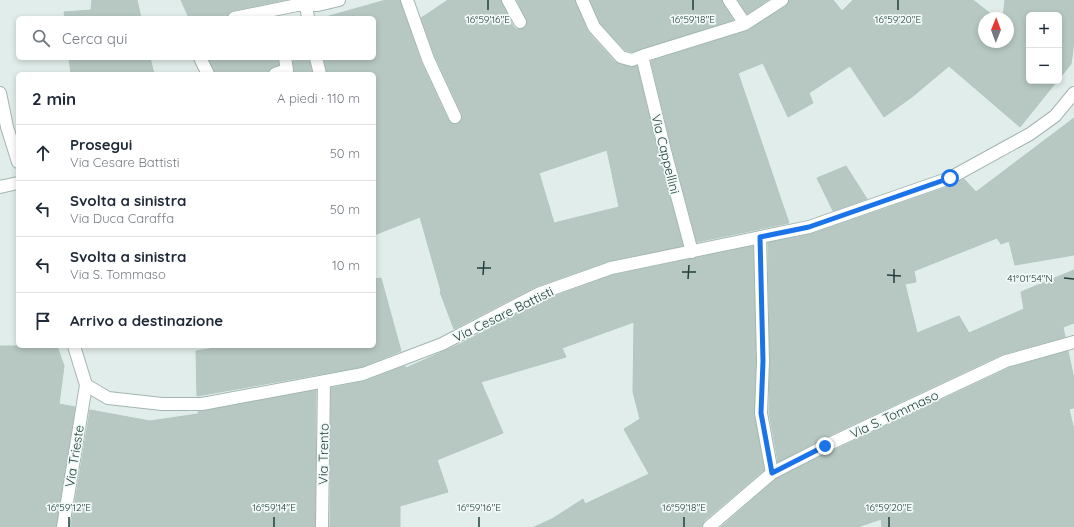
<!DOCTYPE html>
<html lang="it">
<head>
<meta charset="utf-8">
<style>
	:root { --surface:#fff; --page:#f2f2f3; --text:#1f2937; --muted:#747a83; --line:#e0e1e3 }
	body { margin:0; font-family:Quicksand,sans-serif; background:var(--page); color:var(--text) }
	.controls { position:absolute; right:12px; top:12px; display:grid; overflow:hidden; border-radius:6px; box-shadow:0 2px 6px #0003 }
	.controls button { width:36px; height:36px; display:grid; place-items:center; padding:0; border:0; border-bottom:1px solid var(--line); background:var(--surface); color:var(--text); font:20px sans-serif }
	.compass { position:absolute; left:978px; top:12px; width:36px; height:36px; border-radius:50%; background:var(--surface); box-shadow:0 2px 6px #0003; rotate:1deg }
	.stop { position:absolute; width:12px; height:12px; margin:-9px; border:3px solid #1a73e8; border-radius:50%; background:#fff }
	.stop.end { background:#1a73e8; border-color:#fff; box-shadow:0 1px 4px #0008 }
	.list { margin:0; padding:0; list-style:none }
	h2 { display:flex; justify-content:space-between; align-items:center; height:52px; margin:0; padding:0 16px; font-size:17px }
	h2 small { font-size:13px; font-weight:400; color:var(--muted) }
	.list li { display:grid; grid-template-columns:26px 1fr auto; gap:12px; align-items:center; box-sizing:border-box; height:56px; padding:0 16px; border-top:1px solid var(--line) }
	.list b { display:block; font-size:15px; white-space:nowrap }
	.list p { margin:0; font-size:13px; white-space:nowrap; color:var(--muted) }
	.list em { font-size:13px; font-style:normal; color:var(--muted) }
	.icon { flex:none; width:22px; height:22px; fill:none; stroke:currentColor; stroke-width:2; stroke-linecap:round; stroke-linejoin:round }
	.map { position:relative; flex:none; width:1074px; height:527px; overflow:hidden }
	.search { position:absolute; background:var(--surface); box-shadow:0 2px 6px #0003; left:16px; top:16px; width:360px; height:44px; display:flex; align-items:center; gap:10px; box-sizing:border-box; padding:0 14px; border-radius:6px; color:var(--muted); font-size:15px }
	.panel { position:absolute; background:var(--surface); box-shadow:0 2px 6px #0003; left:16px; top:72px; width:360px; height:276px; border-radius:6px }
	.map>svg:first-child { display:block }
</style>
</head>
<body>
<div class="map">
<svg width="1074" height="527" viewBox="0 0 1074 527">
	<rect width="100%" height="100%" fill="#e1edea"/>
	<path fill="#b7c8c3" stroke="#b3c7c2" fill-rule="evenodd" d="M92,0h45l4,18h-76l-1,-6 27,-2z
		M181,0h103l-52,11 -3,2 -2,5h-38z
		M386,0h14l21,62 27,58 3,3 4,1 6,-2 1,-8 -27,-58 -14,-38 27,-18h53l12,26 3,3h4l6,-3 1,-4 -10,-22h58l13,32 27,30 15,5 7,-1 21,87 25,93 -74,15 -74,26 -81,42 -14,-37 1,-1 -21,-74 -46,18v-161h-47l-3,-16h50v-40h-52zM607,150l12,57 -65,16 -15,-50z
		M590,0h132l1,4 10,16 -101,32 -7,-2 -25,-27z
		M738,0h30l-21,14z
		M789,0h44l9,11 11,-11h120l23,18h-12v24h24v-24h-5l2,-18h69v42l-3,22 -12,15v-64h-30v66h28l-37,46 -71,-61 -37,31 -28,20 -34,-51 -41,27 4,10 -25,14 -25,-54 -25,10 51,150 -92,19 -25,-93 -21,-88 96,-30 39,-25z
		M69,58h81l4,16h-83z
		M208,58h70l1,7 -9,4 -2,5h-53z
		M293,58h16l3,16h-19l1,-5z
		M1074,118v137l-59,10 -6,-24 -8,3 -4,-6 -83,33 2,11 -11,2 12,49 42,-17 10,17 55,-24 -3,-17 53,-22v53l-11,4 2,10 -62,17 -181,85 -44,23 -9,-50 1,-51 -2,-118 43,-9 142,-49 11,-6 12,13z
		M846,166l21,33 -34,12 -16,-33z
		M753,246l3,115 -2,52 10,57 -60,51 -2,6h-168l18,-8 31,-20 2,5 64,-30 -25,-45 16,-10 -7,-27 1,-70 -72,26 4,9 -85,25 22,51 -66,27 11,32 -48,14v21h-70l1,-139 35,-7 39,-15 1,2 54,-24 81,-43 72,-26z
		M381,278l20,73 -40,16 -164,29 -1,-45 19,-3 -1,-2h160v-67z
		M0,346h57l7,20 -5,38 16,3 -19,120h-56z
		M1068,351l6,28v29l-5,1 5,21v97h-192l-1,-8 -23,8h-137l55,-48 52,-26 181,-85z
		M316,390l-1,137h-244l19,-117 60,11 48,-7v-2z"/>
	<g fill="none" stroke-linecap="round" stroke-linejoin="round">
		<defs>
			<path id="minor" d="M407,0l21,59 27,58
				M508,0l12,22
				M582,0l12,27 27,30 11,3 10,-4 103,-32 37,-24
				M729,0l16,24
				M306,5l2,13
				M234,18l63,-13h21l21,-5
				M642,56l23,95 27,101
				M200,58l8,16
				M316,58l4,16
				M275,74l12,-4 -2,-12
				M0,93l7,34 11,35
				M0,187l18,-4
				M760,237l3,124 -2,52 11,60
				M74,346l12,39 22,13 54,6h40l161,-30 79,-30 96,-50 73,-26 198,-41 141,-49 80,-44 25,-18 19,-23
				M63,527l23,-142
				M322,527l2,-146
				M709,527l63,-54 53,-27 181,-85 68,-19"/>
		</defs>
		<use href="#minor" stroke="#a3b5b2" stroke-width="14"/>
		<use href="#minor" stroke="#fff" stroke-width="12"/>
	</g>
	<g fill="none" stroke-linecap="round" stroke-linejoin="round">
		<path stroke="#1a73e8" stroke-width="5" d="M825,446l-53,27 -11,-60 2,-52 -3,-124 49,-10 141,-49"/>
	</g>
	<path fill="none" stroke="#203f3b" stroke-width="1.5" d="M488,10v-10M693,10v-10M898,10v-10M477,268h14M682,272h14M483,275l1,-14M887,275l14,1M1064,278l10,1M688,279l1,-14M894,283v-14M69,527v-10M274,527v-10M479,527v-10M684,527v-10M889,527v-10"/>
	<g text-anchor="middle" stroke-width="3.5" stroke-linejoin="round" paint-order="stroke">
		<g font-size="13" fill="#203f3b" stroke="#f2f9f7">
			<text transform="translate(666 154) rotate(76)" y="5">Via Cappellini</text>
			<text transform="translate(503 314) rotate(-26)" y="5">Via Cesare Battisti</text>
			<text transform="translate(894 414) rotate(-25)" y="5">Via S. Tommaso</text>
			<text transform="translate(323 454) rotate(-89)" y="5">Via Trento</text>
			<text transform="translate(74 456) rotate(-81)" y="5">Via Trieste</text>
		</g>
	</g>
	<g font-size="10" text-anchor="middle" fill="#203f3b" stroke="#f2f9f7" stroke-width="3.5" stroke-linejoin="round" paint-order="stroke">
		<text x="488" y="23">16°59'16"E</text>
		<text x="693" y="23">16°59'18"E</text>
		<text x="898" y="23">16°59'20"E</text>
		<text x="1030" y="282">41°01'54"N</text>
		<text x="69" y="511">16°59'12"E</text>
		<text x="274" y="511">16°59'14"E</text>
		<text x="479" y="511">16°59'16"E</text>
		<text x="684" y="511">16°59'18"E</text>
		<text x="889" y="511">16°59'20"E</text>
	</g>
</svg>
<div class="controls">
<button>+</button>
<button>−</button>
</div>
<svg class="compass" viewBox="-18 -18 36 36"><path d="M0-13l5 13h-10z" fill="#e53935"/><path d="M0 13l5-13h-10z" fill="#747a83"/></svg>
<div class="stop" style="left:950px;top:178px"></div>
<div class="stop end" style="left:825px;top:446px"></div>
<div class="search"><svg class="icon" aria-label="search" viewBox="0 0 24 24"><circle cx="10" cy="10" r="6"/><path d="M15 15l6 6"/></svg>Cerca qui</div>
<section class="panel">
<h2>2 min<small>A piedi · 110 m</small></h2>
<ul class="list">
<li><svg class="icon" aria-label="ahead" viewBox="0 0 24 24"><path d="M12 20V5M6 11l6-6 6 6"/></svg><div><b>Prosegui</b><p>Via Cesare Battisti</p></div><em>50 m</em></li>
<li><svg class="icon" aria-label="left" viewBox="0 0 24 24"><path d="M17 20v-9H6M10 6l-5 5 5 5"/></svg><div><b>Svolta a sinistra</b><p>Via Duca Caraffa</p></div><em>50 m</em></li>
<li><svg class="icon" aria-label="left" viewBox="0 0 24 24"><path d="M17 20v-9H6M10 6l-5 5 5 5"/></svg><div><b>Svolta a sinistra</b><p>Via S. Tommaso</p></div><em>10 m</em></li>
<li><svg class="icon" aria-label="arrive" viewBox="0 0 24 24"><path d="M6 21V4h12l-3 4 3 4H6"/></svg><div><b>Arrivo a destinazione</b></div></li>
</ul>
</section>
</div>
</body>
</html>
